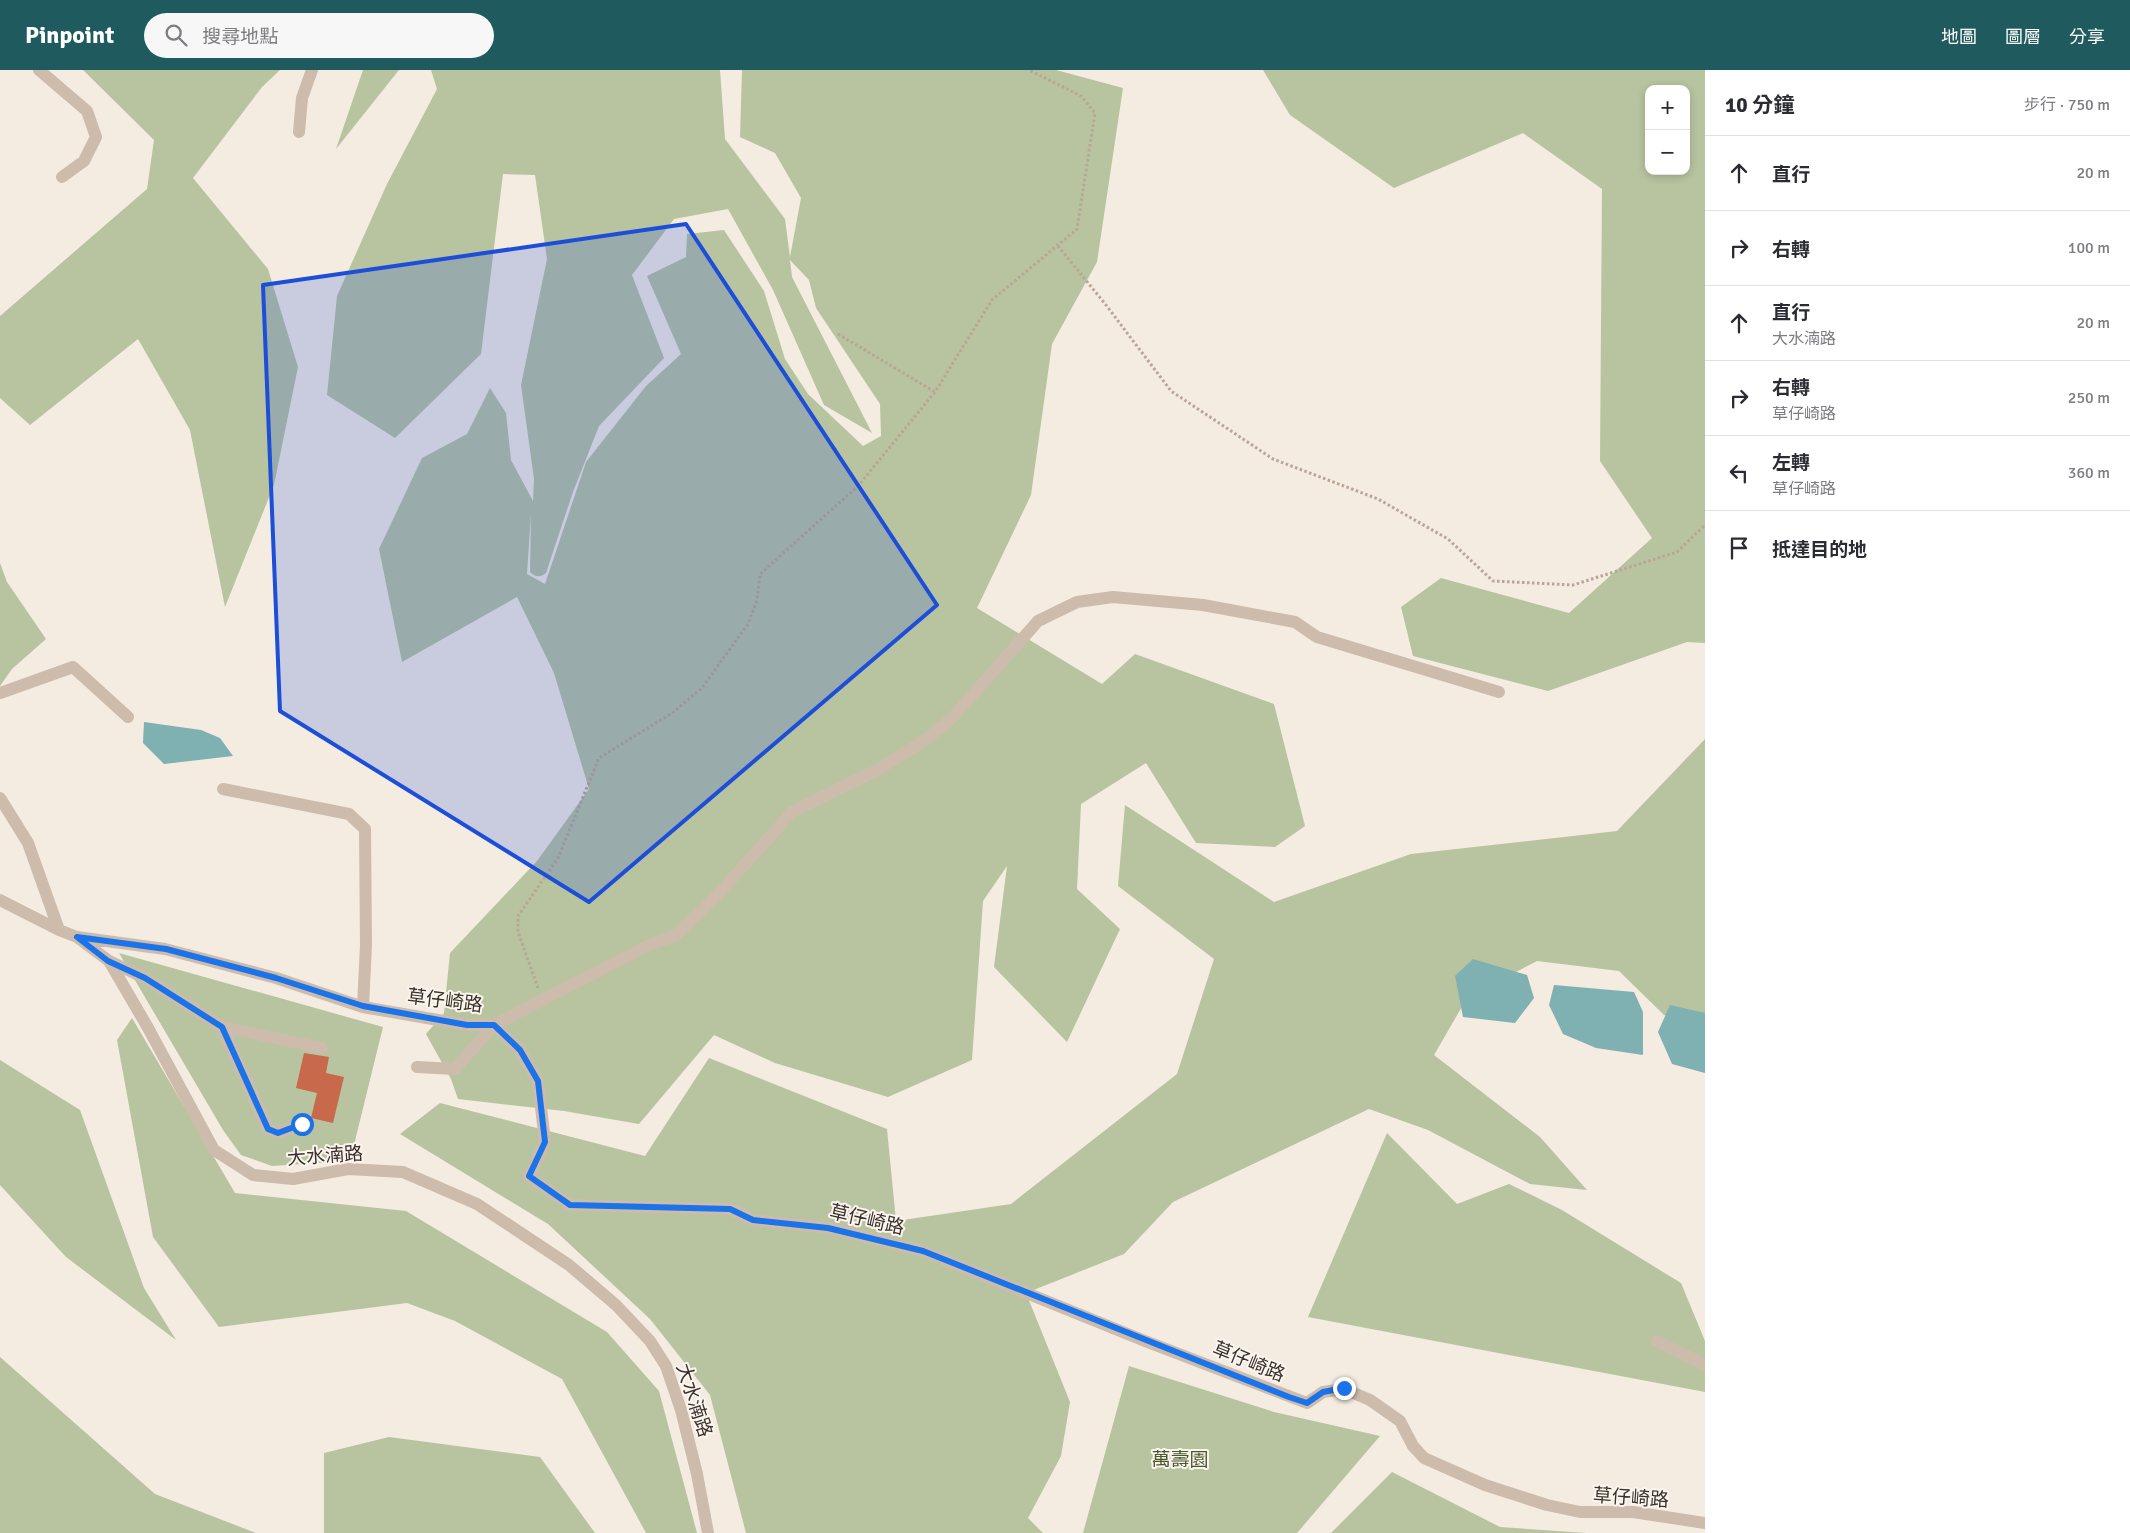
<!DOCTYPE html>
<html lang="zh-TW">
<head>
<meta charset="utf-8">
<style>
	:root { --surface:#fff; --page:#f7f7f7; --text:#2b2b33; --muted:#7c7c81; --line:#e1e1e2; --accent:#1f5a5e }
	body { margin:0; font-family:Signika,"Noto Sans TC",sans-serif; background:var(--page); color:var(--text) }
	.controls { position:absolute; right:15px; top:15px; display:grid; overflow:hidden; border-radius:10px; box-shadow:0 2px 8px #0003 }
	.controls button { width:45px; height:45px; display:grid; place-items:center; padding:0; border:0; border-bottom:1px solid var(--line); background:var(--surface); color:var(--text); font:25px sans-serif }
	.stop { position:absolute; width:15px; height:15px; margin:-11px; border:4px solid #1a73e8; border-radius:50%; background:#fff }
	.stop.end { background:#1a73e8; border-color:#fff; box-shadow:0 1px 5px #0008 }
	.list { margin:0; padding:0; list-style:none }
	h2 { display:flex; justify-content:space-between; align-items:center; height:65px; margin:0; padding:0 20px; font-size:21px }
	h2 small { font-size:16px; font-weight:400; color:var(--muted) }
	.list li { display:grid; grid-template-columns:32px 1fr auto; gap:15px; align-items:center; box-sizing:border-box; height:75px; padding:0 20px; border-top:1px solid var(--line) }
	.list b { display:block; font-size:19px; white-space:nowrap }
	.list p { margin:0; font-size:16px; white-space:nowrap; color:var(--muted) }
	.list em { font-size:16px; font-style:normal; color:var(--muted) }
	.icon { flex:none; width:28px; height:28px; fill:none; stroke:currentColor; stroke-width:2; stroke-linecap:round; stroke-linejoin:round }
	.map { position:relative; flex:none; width:1705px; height:1463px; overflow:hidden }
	header { display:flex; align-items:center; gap:30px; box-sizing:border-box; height:70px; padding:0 25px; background:var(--accent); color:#fff }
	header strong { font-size:24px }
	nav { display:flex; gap:28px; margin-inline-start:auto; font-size:18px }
	.search { width:350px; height:45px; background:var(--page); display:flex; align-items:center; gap:12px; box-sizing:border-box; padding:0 18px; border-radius:28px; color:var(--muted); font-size:19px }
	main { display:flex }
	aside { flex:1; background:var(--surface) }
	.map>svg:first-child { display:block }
</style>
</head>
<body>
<header>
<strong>Pinpoint</strong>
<div class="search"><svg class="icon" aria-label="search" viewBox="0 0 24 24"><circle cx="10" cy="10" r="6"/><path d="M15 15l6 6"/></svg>搜尋地點</div>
<nav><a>地圖</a><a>圖層</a><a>分享</a></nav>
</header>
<main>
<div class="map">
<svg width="1705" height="1463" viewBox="0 0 1705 1463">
	<rect width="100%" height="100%" fill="#f4ebe1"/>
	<path fill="#b8c4a0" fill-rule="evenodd" d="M83,0h197l-18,17 -69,91 75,91 30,98 -24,118 -49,122 -35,-177 -52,-91 -108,86 -30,-27v-82l147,-127 7,-49z
		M363,0h36l-63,79z
		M431,0h289l5,69 60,80 5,38 11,-59 -26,-45 -35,-16 2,-67h314l67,18 -26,174 -45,82 -21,151 -54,113 125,76 33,-30 139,50 31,122 -30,21 -79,-4 -50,-80 -65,41 -4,85 43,40 -53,113 -73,-75 13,-101 -24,35 -11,159 -84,37 -113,-34 -61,-28 -75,89 -75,-13 -106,-12 -7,-20 -25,-45 18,-21 6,-60 87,-92 52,-72 -35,-116 -37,-76 -115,65 -23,-113 43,-91 45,-24 23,-46 16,25 5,47 22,41 1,-22 -13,-94 26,-126 -12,-84 -32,-1 -22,180 -86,84 -68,-43 10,-99 50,-112 50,-95zM728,139l45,81 51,115 48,28 -80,-156 -2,-17 19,20 7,28 64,96 1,32 -18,10 -55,-52 -23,-35 -21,-68 -40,-61 -37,4 -1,23 -39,19 34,78 -35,32 -60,76 -41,122 -18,-10 4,-60 -1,58c5,5 10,6 16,1l27,-81 26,-66 65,-68 -32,-83 42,-56z
		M1263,0h442v573l-18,-1 -139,49 -135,-35 -12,-49 40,-29 128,35 83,-75 -52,-77 2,-272 -79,-56 -129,55 -104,-73zM1649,19h37v82h-37z
		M0,493l7,19 39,57 -34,30 -12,17z
		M1705,669v290l-41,-14 -45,-44 -82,-10 -70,37 -33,57 106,82 47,53 -57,-6 -102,-54 -59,-21 -196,93 -49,52 -98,39 44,109 -9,54 -33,62 15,15h-297l-36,-138 -60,-76 -102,-95 -148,-90 40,-31 205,53 64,-98 178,71 9,92 115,-17 166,-130 37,-115 -96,-73 7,-81 149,97 137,-48 206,-23z
		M119,883l264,74 -33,134 -78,5 -31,-11 -18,-25z
		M132,948l103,175 171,18 201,121 52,59 38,142h-51l-84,-154 -107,-58 -48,-18 -188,24 -66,-90 -36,-197z
		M0,990l80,50 64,178 32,52 -110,-83 -66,-72z
		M1387,1063l70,71 52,-20 53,26 119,73 24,58v51l-397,-75z
		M0,1287l155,137 101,39h-256z
		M1129,1296l145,46 106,24 -83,97h-214z
		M389,1367l151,20 55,76h-271v-80z
		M1392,1402l108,55 86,6h-255z"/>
	<path fill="#7fb0b2" d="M144,652l57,8 19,8 13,18 -69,8 -21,-21z
		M1473,889l54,16 7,23 -19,25 -52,-6 -8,-41z
		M1554,915l80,7 9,20v43l-47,-7 -33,-14 -14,-29z
		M1670,935l35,8v60l-33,-9 -14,-32z"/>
	<path fill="#c8694b" d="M304,983l25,4 -3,16 18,4 -11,46 -22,-5 6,-25 -21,-5z"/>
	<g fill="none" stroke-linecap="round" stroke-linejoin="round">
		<path stroke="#b9a596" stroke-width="3" stroke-dasharray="2.5 2.5" stroke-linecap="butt" d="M1058,176l48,59 65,86 102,68 105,40 70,40 45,42 80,4 104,-33 28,-27
			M838,264l97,58
			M538,918l-20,-56v-16l40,-58 41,-100 73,-45 30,-25 46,-64 9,-24 3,-26 98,-88 77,-94 57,-92 85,-71 18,-116 -14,-17 -52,-26"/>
		<path stroke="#cdbbac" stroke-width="12" d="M39,0l48,41 9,26 -12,24 -22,16
			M299,62l3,-34 10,-28
			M0,623l73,-26 55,50
			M223,719l126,25 16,15 1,116 -3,62
			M0,728l28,45 31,87
			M0,830l59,30 18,7 32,24 38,65 67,124 39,25 40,4 55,-10 55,3 74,32 92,61 47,40 34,36 16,25 15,44 16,64 11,59
			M77,867l88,12 111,29 87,29 104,18h27l26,25 18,31 7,61 -16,35 41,28 160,4 23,11 76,8 94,23 222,90 162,62 16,-11 21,-3 26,11 30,21 13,25 11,12 61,27 62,20 33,7h53l72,11
			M109,891l36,17 77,49 100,21
			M222,957l46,102 10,4 24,-9
			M417,997l38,2 39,-44 155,-80 27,-10 44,-43 72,-80 89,-44 47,-30 25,-21 85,-96 39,-19 36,-5 90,8 92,17 22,15 182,55
			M1657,1271l48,24"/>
	</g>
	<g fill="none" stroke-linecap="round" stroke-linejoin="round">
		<path stroke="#1a73e8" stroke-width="6" d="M302,1054l-24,9 -10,-4 -46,-102 -77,-49 -37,-17 -31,-24 89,12 110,29 87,28 104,19h27l26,25 18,31 7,61 -16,34 41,29 160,4 23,11 75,8 95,23 366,146 18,6 16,-11 21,-4"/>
	</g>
	<path fill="#1d4ed8" fill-opacity="0.2" stroke="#1d4ed8" stroke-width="4" stroke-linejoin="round" d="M686,154l251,381 -348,297 -309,-191 -17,-426z"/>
	<g text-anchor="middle" stroke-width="4" stroke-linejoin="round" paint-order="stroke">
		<g font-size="19" fill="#3b302b" stroke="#fbf5ee">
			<text transform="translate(445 930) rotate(7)" y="7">草仔崎路</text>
			<text transform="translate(325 1085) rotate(-4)" y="7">大水湳路</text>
			<text transform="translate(867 1149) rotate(13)" y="7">草仔崎路</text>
			<text transform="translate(1249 1291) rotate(22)" y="7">草仔崎路</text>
			<text transform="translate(695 1330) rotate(72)" y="7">大水湳路</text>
			<text transform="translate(1631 1427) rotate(4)" y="7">草仔崎路</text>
		</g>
		<g font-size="19" fill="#4a5a2e" stroke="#fbf5ee">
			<text x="1180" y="1396">萬壽園</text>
		</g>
	</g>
</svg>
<div class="controls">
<button>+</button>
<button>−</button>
</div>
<div class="stop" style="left:302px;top:1054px"></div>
<div class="stop end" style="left:1344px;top:1318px"></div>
</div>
<aside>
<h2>10 分鐘<small>步行 · 750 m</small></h2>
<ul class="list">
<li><svg class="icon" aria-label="ahead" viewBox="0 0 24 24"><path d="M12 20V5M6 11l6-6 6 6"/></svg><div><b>直行</b></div><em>20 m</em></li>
<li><svg class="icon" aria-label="right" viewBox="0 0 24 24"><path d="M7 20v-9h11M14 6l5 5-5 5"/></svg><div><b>右轉</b></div><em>100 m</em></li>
<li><svg class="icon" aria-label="ahead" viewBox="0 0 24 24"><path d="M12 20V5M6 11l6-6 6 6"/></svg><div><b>直行</b><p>大水湳路</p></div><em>20 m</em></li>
<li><svg class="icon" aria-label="right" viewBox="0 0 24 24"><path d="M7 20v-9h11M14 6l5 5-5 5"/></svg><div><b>右轉</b><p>草仔崎路</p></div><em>250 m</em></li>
<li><svg class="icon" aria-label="left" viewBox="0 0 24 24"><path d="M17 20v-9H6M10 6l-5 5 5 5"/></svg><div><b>左轉</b><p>草仔崎路</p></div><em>360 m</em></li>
<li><svg class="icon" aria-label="arrive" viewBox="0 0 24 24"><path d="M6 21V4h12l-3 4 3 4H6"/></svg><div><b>抵達目的地</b></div></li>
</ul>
</aside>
</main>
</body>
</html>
